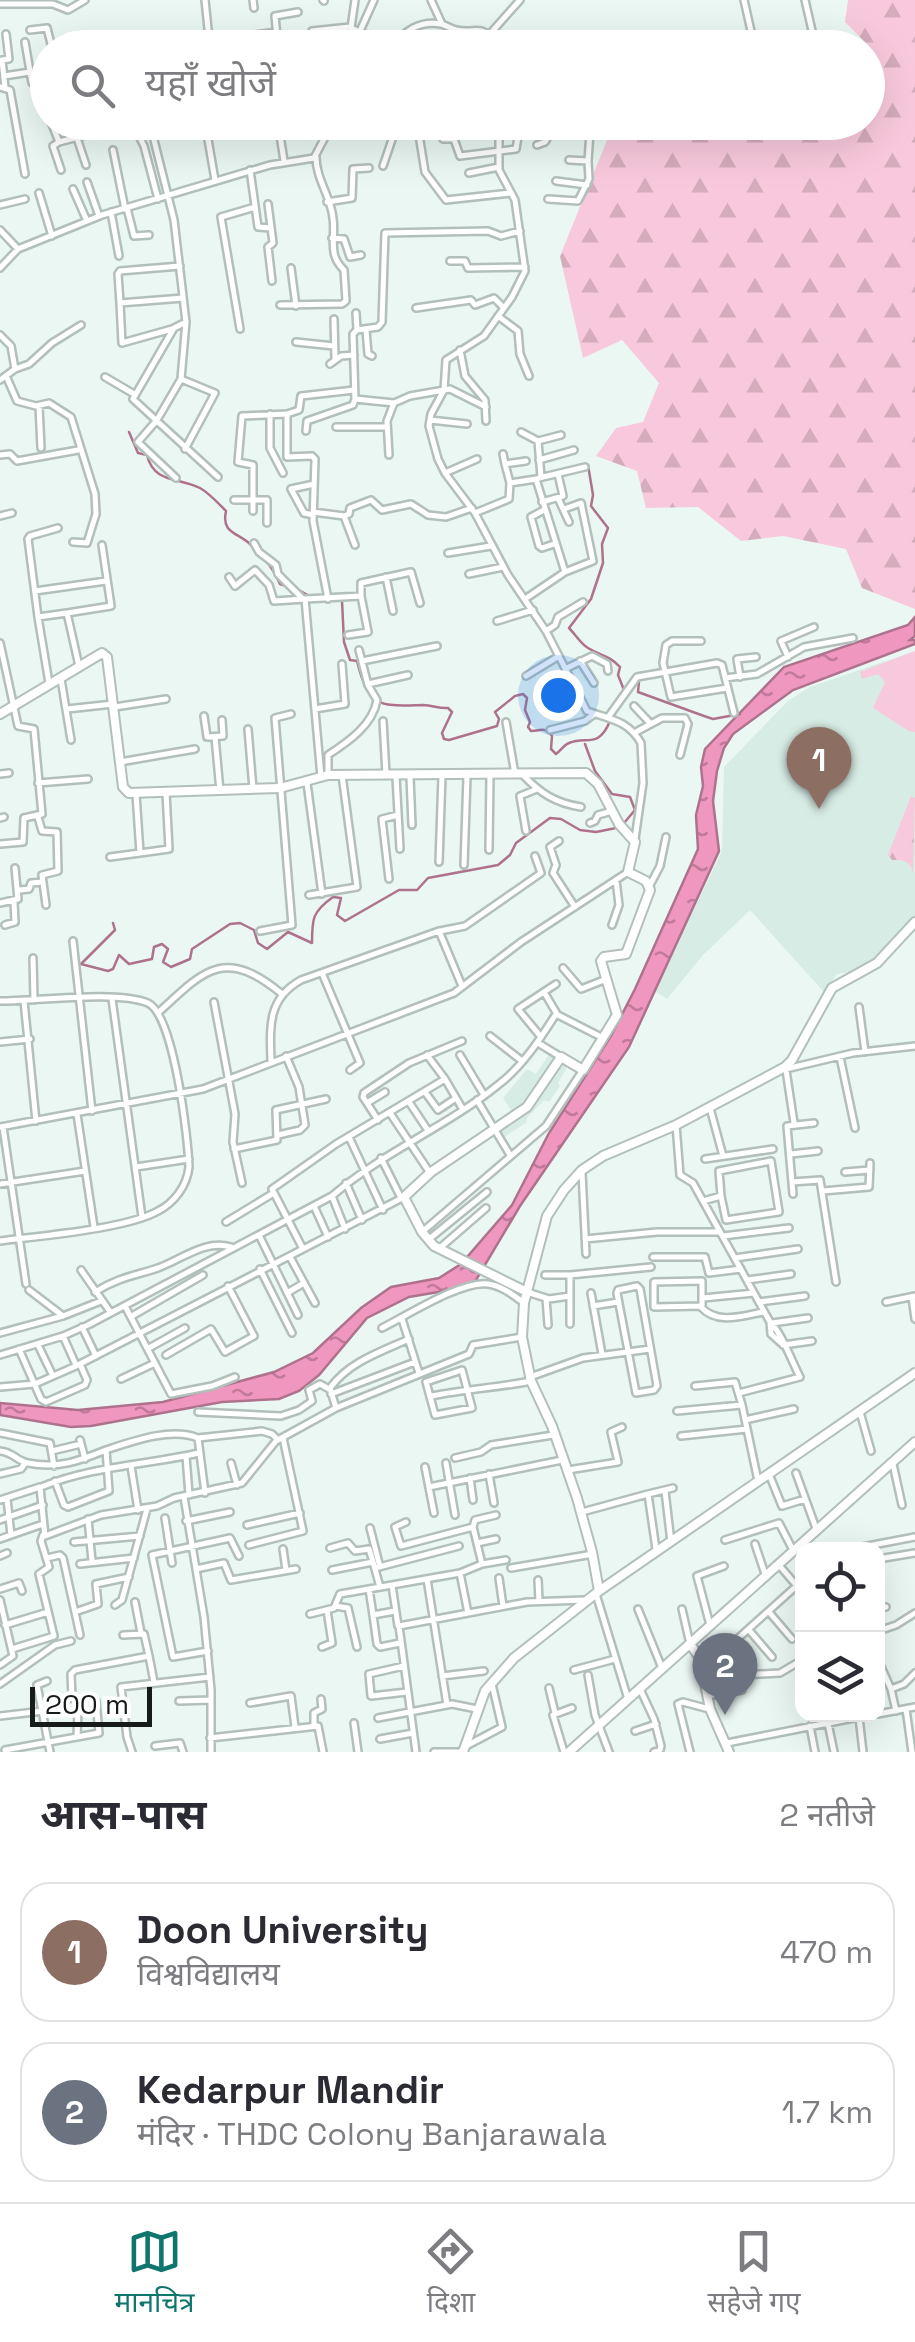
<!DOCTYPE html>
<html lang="hi">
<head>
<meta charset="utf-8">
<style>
	:root { --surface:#fff; --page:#f7f7f7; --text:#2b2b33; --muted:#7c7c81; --line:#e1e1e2; --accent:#0f766e }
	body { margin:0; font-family:"Space Grotesk","Noto Sans Devanagari",sans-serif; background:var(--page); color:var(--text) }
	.controls { position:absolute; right:30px; bottom:30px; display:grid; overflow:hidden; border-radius:20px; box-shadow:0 10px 40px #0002 }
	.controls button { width:90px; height:90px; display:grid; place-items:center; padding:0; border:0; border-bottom:2px solid var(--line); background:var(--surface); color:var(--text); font:50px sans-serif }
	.scale { position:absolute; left:30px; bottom:25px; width:122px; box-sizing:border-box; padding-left:10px; border:5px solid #171c1a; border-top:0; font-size:28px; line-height:35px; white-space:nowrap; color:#171c1a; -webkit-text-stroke:8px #fff; paint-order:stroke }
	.you { position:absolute; left:558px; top:695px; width:35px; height:35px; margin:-25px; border:8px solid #fff; border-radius:50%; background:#1a73e8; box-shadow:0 0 0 15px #1a73e833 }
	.badge { display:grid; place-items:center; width:65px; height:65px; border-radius:50%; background:var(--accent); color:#fff; font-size:32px; font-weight:700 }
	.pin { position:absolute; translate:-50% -82px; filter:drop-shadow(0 2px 5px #0008) }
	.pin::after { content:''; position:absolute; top:52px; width:35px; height:30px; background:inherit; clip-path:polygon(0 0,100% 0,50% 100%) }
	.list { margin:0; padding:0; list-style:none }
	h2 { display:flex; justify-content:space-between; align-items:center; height:130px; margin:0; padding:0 40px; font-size:42px }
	h2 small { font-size:32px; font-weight:400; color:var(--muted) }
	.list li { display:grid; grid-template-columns:65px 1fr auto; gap:30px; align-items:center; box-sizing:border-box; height:140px; margin:0 20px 20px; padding:0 20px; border:2px solid var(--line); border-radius:30px }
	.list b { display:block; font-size:38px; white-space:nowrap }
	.list p { margin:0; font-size:32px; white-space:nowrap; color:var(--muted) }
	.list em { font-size:32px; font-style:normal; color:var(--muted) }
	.icon { flex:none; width:55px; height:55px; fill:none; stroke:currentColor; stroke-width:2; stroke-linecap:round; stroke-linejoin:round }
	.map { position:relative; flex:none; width:915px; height:1752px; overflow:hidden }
	.search { position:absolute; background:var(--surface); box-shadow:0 10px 40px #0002; left:30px; right:30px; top:30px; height:110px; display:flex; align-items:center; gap:25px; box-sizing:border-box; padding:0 35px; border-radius:55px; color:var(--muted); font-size:38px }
	.sheet { height:450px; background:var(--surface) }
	nav { display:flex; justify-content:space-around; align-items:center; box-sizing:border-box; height:140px; border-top:2px solid var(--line); background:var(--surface); font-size:28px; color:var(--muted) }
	nav a { display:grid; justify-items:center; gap:5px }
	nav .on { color:var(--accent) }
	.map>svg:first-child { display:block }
</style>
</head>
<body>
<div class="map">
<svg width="915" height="1752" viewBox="0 0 915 1752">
	<defs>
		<pattern id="forest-firs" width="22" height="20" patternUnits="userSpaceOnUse" patternTransform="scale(2.5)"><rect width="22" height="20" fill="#f8c9dc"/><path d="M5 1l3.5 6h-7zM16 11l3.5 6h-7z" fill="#d4acbc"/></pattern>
		<pattern id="water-ripples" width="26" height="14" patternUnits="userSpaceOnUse" patternTransform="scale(2.5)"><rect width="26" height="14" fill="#ef97be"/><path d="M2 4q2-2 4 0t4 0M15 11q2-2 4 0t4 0" fill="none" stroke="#c17a9a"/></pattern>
	</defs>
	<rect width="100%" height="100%" fill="#eaf7f2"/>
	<path fill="#d7ece4" d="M915,651v265l-10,15 -29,30 -17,10 -22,3 -13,18 -74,-82 -47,45 -36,44 -12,-8 67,-140 2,-84 64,-66 22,-14z
		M550,1053l19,11 -11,19 2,3 -11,16 -5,-2 -18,19 1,3 -24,16 -5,-9 18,-11 -13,-20 24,-29 9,5z"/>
	<path fill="url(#forest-firs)" d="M848,0h67v609l-53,-21 -16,-39 -63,-13 -42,5 -43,-34 -52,1 -9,-37 -41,-15 20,-28 27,-6 16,-39 -37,-43 -39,18 -23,-102 54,-133h98l3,15 57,-8v-7l96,-1 -3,-75 3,-2 -23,-23z
		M911,796l4,2 -2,75c-3,-13 -10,-13 -21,-13l-4,-5z"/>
	<path fill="#f8c9dc" d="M915,651v81l-6,-1 -36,-23 12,-26 -7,-8 -16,5 -2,-7z"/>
	<path fill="url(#water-ripples)" stroke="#ae728d" stroke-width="2.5" d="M915,617v19l-5,4h5v4l-122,46 -60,44 -9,14 -7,23 -4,30 6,50 -90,196 -109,159 -44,74 -14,8 -53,9 -42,21 -48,57 -20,16 -20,8 -57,3 -131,24 -20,1 -71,-12v-12l78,7 85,-8 111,-30 39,-19 48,-45 30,-21 48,-9 22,-14 51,-59 37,-72 62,-97 24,-47 63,-140 -2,-34 7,-29 -2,-19 4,-18 79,-82 124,-42z"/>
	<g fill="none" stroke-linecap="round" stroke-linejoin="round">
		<path stroke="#ae728d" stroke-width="2.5" d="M129,432l9,21 9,2c7,29 32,22 53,33 9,5 18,15 26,23 -5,23 12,21 25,34 11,10 23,24 29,39l9,3
			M588,465l5,30 -2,11 17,22 -6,16 1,19 -12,36 -22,29c6,6 12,16 19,20 13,8 21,7 32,19l-2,8 6,15 4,-4
			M297,589l14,8
			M342,601l2,41 6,18 7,1c12,48 23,45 66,44 10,0 16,4 25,3l4,4 -10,21 2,6 5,1 48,-14 2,-7 -4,-7 20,-16 8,-2 4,4 -2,12 5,12 -2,5 3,4c10,0 13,-5 21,5l-1,13 5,5c5,-4 8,-9 13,-11 17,-8 29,7 41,-22
			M639,682l-1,10 66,24 9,3 27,-5
			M585,744l10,27 17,23 18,3 5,13 -11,13
			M113,923l2,7 -34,34 27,7 5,-2 6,-14 10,9 23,-5 2,-12 8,-3 6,5 -5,13 8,5 19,-8 2,-10 38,-25 10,-1 14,7 4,13 9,6 21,-17 24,11c0,-24 0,-31 21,-46l8,1 -4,17 8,6 54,-31h18l11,-12 70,-13 12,-10 6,-12 34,-25 11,1 19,11 16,2 20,-4"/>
		<defs>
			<path id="street" d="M205,0l5,48
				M253,0l1,8
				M323,0l1,1
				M355,0l-4,28 42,19
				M431,0l11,24
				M744,0l7,31
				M805,0l11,48
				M0,4h53l15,6 17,-10
				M30,30l17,-2 5,20
				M312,31l38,-4
				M360,31l14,-31
				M489,35l31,-35
				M247,36l30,-4
				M72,41l23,-3 6,10
				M25,42l7,41
				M278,48l-3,-32 23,-4
				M393,48c10,-17 27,-28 48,-24 5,1 10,5 15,6 22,5 26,-10 40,18
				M4,76l26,-4
				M35,85l13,30
				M0,87l10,3 15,84
				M5,87l-3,-27 7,-1 -3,-25
				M51,122l8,20 73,-19
				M74,122l6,15
				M132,122l12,24 14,53
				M205,122l10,58
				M278,122l6,39
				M417,122l8,50 21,28 65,-7
				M499,122v48l16,30 10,71 -13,26 -28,39 -38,24 -2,30 -13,24 -2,12 9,33 7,14 30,40 33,62 38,56 41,80c22,8 41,9 54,32l2,40 -8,56
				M151,128l23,92 12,102 -5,57 -24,41 -19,22 38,36
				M206,131l26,-2
				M77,138l9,27
				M443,139h11l6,17 56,-7 2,-12
				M59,142l-6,4 8,24
				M537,145l8,-3 12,-20
				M113,150l12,59
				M569,160l19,1 2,-29 4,-10
				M383,166l15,-44
				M250,170l8,57 13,1
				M469,173l30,-6
				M556,181l31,4
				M87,182l12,34
				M73,189l14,32
				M39,193l13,43
				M548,199l30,2 11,-22 -1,-18
				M327,202l25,-4 1,-29 16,-1
				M268,204l5,39 -5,4 4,34
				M0,205l25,-6
				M127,208l7,28 15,-1
				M111,212l8,44
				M0,230l18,19
				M332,238l12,1 6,18 11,-2
				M450,261h15l3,7 57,-1
				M180,266l-60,5 -2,3 2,29 63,-5
				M0,268l18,-19 84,-34 168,-50 44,-7 19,-36
				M291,268l5,38
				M120,303l2,40 50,-14
				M280,305l62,-1 4,-3 -2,-31c-17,-16 -8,-32 -11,-52 -2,-21 -17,-39 -17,-61
				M416,308l55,-8 4,5 19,-7 10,10
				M356,313l1,17
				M498,316l20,15 2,23 9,22
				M334,319l1,40
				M186,322l-12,6 -41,71 85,78
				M240,329l-19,-112 34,-10
				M366,330l2,24 4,2
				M0,335l11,11 4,23 -15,11
				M296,342l38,4
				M460,350l5,26 20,24 1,21
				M330,364l11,-8 13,-1
				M15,369l14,-5 23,-21 29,-18
				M105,377l29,17
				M7,378l10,23 19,5 13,-3 22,14 24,77 1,20 -9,29 -14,-1
				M181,379l34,14 -30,56
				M39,406l2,42
				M486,407l-36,-18 -40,7 -16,7 -39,-4 -2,-65 4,-4 21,-3 4,-5 3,-89 103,-2 13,5 19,-5
				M270,414v34l13,25
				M430,420l37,4
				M336,427h51
				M306,431l1,-10 46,-16 2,-6
				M521,432l17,9 3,36
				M538,441l23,-6
				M503,454l2,10
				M0,455l10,-1 7,7 61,-11
				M389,455l-2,-34 7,-18
				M539,460l35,-10
				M445,473l32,-14
				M539,478l46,-11
				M510,483l-5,-19 21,-3
				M558,498l11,24
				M234,500h33v23
				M542,502l21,-6 -5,-22
				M544,510l-13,7 8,29 3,2 12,-4
				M253,511v-46l-15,-3 4,-46 45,-2
				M313,512l31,4 11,29
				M475,513l34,-14 1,-16 26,-4 29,93
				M313,515l-9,-2 -13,-24 23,-5
				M0,516l12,-3
				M344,516l5,-2 1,-6 21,-8 11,10 29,-6 17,11 18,2 26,-9
				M254,543l5,9 17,13 2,9 25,25
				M448,553l43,-7
				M469,574l34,-7
				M229,577l6,9 20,-16 14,15 5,16 31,-2 16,178
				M386,577l7,34
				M35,591l71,-10
				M305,599l56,-3v-13l50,-11 9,31
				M328,599l-15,-78 2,-62 -3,-3 -25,1v-43l12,-4 2,-14 53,-6
				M525,599l40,-27 28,-11 -12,-58 -17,6
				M67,613l44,-7 -9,-61
				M38,617l-10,-78 2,-3 28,-8
				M497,621l36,-11
				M546,631l9,-6 3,-8 25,-15
				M348,635l20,-3 -7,-36
				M701,641h-29l-6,4 -3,18 8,34 56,-9
				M0,643l18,83 16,3 8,85 -18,4 -1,24 -23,2
				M788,657l-7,-16 33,-14
				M362,661l75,-15
				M580,661l14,22
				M567,668l25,-12 15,8 1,7
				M526,676l33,-20
				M740,677l-3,-18 19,-2
				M725,678l32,-4 47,-27 49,-9
				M61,679l10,61
				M49,683l-11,-66 29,-4 12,53
				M368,684l40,-9
				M634,706l16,17
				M115,707l51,-8
				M67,709l46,-5
				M315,709l30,-5 -3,-40
				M204,716l3,21 16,-1 -1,-16
				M609,716l28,-39 80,-14 5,2 12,48
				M383,721l3,53
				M506,722l9,52
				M248,729l5,60
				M550,730l35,-9 9,-7
				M634,733l28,-15h23l3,6 -8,31
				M215,737l5,54
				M120,762l75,-13
				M0,774l9,-1
				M522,774c18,19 33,29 59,33
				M328,775v-20c20,-13 45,-30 49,-55l-9,-15 -9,-35
				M396,777l4,72
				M410,777l2,48
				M38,783l50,-4
				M307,783l15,111
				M38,817l4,14 15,1 1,39 -16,4 4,30
				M0,818l4,-1
				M590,823l5,-2 3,-6 14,-4
				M526,831l-6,-35 17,-7
				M559,841l-9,6 6,18 -3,8 22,34
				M489,850l1,-75
				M140,853l29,-4 -3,-56
				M110,857l30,-4 -4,-59
				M439,862l3,-86
				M464,865l3,-89
				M389,879l-7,-60 16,-4
				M649,887l11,-21 6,-29
				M20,890l9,-1 2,-6 12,-1
				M309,895l48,-8 -15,-112
				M0,903l18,-4 -3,-31
				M5,925l10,-3 -1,-20
				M612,925l7,-20 -3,-25
				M260,931l32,-6 -17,-207 16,-4
				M440,931l25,-5 76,-53 -6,-17
				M73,941l19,170
				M33,958l1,42
				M563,968l18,21 23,-9
				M322,973l38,90 -10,7
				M544,992l13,22
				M112,999l30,218
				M0,1001c36,0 118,-11 148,2 26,12 40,135 41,164 -2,19 -15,36 -31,44 -32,18 -119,25 -158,30
				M24,1001l12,120
				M214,1002l21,112 -2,28 9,41
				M859,1007l6,45
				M159,1012c46,-43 66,-65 123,-18
				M490,1036l32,25
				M541,1037l-23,-28 38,-25
				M0,1042l30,-3
				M538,1043l23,14
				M427,1055l18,24
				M460,1055l24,40
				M840,1057l15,71
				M271,1062c-1,-35 -4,-63 30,-82l138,-49 23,55
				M786,1069l67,-16 62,-7
				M786,1070l8,53
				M425,1092l13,18 18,-12
				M477,1100l33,55
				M409,1102l18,27
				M367,1103l18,-11
				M710,1108l13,48
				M390,1113l40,60
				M77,1114l17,113
				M378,1120l-15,-23 1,-4 45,-30 53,-22
				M676,1125l4,50 13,8 77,139c12,11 22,40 30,55l-61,16
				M0,1127l203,-38 251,-96 67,-51 107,-70
				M3,1127l23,157
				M278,1135l22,-5 5,-5 -6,-38 -13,-31
				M349,1137l34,73
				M234,1149l43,-9 -1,-30 50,-11
				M791,1154l27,-3
				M381,1158l20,40
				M705,1159l68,-10
				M136,1167l53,-8
				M845,1172l25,-2
				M582,1173l4,81
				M792,1182l28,-2 16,102
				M346,1183l16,37
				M0,1184l85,-13
				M823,1191l46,-4 1,-24
				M793,1194l-6,-68 27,-3
				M332,1196l13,33
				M703,1201l18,-5 -2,-25 52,-10 8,51 -53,8 -5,-24
				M314,1206l14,31
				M226,1222l46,-28
				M422,1232l124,-106 37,-56
				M259,1235l39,80
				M723,1236l66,-8
				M585,1239l72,-7h63
				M428,1240l59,-48
				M441,1247l45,-39
				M303,1249l-31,-60 64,-45 109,-65 17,29
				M290,1257l25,46
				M653,1257h52l4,16 32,-4
				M735,1258l63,-9
				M260,1269l32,64
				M81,1270l30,43
				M545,1275h25
				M747,1280l44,-6
				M702,1281v25l-48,1v-25z
				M637,1286l3,3 17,97 -3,4 -18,3 -19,-100 1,-3z
				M29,1290l34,26
				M95,1292c20,-13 37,-16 60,-23 25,-8 49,-30 76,-22
				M527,1292l22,7 21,-3
				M287,1293l17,-10
				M591,1293l11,61
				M912,1297l3,22
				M546,1298l2,27
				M703,1298l51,-5
				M759,1302l46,-6
				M886,1302l29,-6
				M125,1306l46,88 41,-8 23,-9
				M593,1306l25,-4
				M701,1307c16,18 41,9 62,5
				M132,1316l71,-41
				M402,1319l17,54
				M770,1322l1,12 10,9
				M772,1323l36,-5
				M570,1324v-49l81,-8
				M82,1327l14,29
				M382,1328c24,-12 80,-48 106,-44 14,2 25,11 36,19
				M0,1333l63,-17 38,-15
				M63,1336l13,29
				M38,1345l15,31
				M783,1345l29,-4
				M149,1348l36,-20
				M19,1349l22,50 5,3 39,-17 2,-5 -7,-16
				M0,1355l63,-19 25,-11 244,-129c51,-44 114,-69 166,-111 25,-19 42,-46 58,-71l47,24
				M166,1355l45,-26 14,23 29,-16 -26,-50
				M462,1370l10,38 -37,7 -9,-33z
				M530,1377l53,-19 67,-9
				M121,1379l34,-16
				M695,1386l40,-4 7,23
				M0,1387l35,-3 41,-18 328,-169
				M331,1394l84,-32
				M432,1396c33,-7 64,-8 99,-15
				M336,1408l-6,-20c19,-26 50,-36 79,-49
				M677,1411l65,-6 16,76
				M198,1412l83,4 18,-6 13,-9 -3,-11 11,-6 9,5
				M860,1412l11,39
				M745,1420l49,-11
				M0,1433l50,10 4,23
				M681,1436l66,-7
				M80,1440l5,19
				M0,1451c13,1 17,10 28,12 30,6 51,-2 78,-13
				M52,1451l29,-7
				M186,1456l3,39
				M455,1458l26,-6 10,-7 62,-10
				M231,1463l6,22
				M446,1463l9,52
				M893,1464l9,41
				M131,1466l7,44
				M425,1467l9,46
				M568,1470l50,-8 -7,-30 11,-5
				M796,1473l21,58
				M0,1474l21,-5 4,-6
				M489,1474l5,29
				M769,1474l13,32 23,-7
				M470,1478l3,22
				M55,1481l9,24 4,2 41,-16 -3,-41c27,-9 66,-23 92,-12
				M41,1487c51,-21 105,-22 158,-34
				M429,1487l133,-27
				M665,1491l6,51
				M205,1493l-7,-55 64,-7 10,3 6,6
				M648,1494l25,-6
				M184,1497l20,120 7,73v62
				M7,1499l4,36
				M0,1500l40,-13 5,49 56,-21 56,-9 17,-8 68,-15 34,-42 60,-33 133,-54 4,-9 49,-8
				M582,1512l66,-18 8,55
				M165,1518l7,45
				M88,1519l4,42
				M0,1520l43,-15
				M186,1521l44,-9
				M406,1522l-11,5 6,19 72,-19 9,37 -22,9
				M247,1525l53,-12
				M473,1527l2,-7 21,-5
				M370,1528l10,39
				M0,1539l43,-15
				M725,1540l54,-17 15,29
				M74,1542l66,-6
				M477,1543l19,-4
				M755,1544l10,30
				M249,1545l54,-14 -20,-93
				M330,1548l18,-5 7,8 14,-2 4,13
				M857,1548l58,-11
				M283,1549l3,21
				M0,1556l7,-3
				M47,1558l13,-3 3,3 17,77
				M878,1559l37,-6
				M80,1564l54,-6
				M482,1564l24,-4
				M779,1565l23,27
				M375,1568l84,-22
				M511,1568l82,-14
				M196,1569l28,-6 7,17 65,-11
				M332,1570l41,-8 7,25
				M499,1578l4,28
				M427,1579l20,126
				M538,1580l1,21
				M0,1589l19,-6 3,8
				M369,1589l4,26
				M596,1594l32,105
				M0,1600l13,56 -13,9
				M135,1602l6,31
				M115,1605l7,-5 25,-91
				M335,1606l13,2 9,39
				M638,1609l24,59
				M682,1609l8,35
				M878,1609l8,-2
				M395,1611l-22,4 4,29 3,3 20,-4
				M75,1612l23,-8 -2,-20 33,-7
				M769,1612l23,27
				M310,1614l24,-6 6,-14 52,-9
				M5,1625l43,-13
				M710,1625l-13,-49 27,-10
				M398,1626l-6,-41 68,-12 8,40
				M749,1630l23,27
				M878,1631l18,-6 19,-12
				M123,1635l21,-1 5,22
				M322,1647l10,-4 -5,-33
				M12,1649l42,-13 -15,-62 10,-7 -8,-26 2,-6
				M208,1651l-35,6 -21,-102 78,-17 9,18
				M878,1660l13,29
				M701,1662l14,-3 87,-78
				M404,1666l-35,8 2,22 36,-4
				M574,1670l41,-11
				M588,1675l7,40 14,37
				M442,1676l42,-5
				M704,1677l76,-4 22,-13
				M47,1681l-10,4 13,67
				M0,1684l55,-39 16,-4
				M549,1688l6,25
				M640,1689l14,30 7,27 -1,4 -6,2
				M707,1696l35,-6
				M179,1701l32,-1
				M250,1703l41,-7 4,31
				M42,1704l30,-6 -1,-24 4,-4 74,-14 5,26
				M906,1709l6,43
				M896,1711l-5,-22 13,-5 11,-11
				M878,1714l37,-7
				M0,1716l43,-5
				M859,1717l4,35
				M378,1718l74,-14 25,5
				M354,1723l4,29
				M828,1723l6,29
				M314,1726v-13l8,-4 -1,-10
				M810,1726l5,26
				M635,1731l21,-7
				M77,1737l1,-27
				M210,1738l108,-12 5,26
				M380,1739l33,-6
				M727,1743l147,-29
				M468,1745l34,-18 -10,-43
				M155,1746l25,-3 3,9
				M5,1750l94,-17 -3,-32
				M132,1752l-5,-15 -6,-50 89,-10
				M416,1752l-17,-126 128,-24 58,-2
				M434,1752h27
				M564,1752l-11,-37 19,-7
				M690,1752l-12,-48 5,-2 26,7"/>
			<path id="secondary" d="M0,714l102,-61 5,4 16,130 6,6 151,-5 48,-13 258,-2 12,11 21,40 16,18 -7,30 18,9 4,9 -24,64 -22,3 -3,4 16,54 -34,55 -22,-13 -34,50 -96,65 -27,25 18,35 12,14 93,46
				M599,1591l-7,-39 -15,-54 -25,-72 -21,-45 -9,-44 2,-34 23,-87 17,-26 18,-20 21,-14 73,-31 109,-58 7,-7 40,-72 45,-25 38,-41
				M690,1644l10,14 10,51 19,43
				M463,1752l22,-61 29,-33 85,-67 316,-218
				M569,1752l346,-310"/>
		</defs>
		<use href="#street" stroke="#b3bfba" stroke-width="10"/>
		<use href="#secondary" stroke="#b3bfba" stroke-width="12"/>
		<use href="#street" stroke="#fff" stroke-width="5"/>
		<use href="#secondary" stroke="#fff" stroke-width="8"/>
	</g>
</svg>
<div class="controls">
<button><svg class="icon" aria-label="locate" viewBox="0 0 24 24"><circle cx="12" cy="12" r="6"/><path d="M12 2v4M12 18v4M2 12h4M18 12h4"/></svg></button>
<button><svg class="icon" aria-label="layers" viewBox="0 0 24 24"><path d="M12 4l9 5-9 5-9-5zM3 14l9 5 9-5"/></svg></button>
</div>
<div class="scale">200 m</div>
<div class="you"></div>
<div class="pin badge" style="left:819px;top:809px;background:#8d6e63">1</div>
<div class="pin badge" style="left:725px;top:1715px;background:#6b7280">2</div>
<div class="search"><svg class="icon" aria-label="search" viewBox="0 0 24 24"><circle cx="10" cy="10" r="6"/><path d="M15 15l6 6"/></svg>यहाँ खोजें</div>
</div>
<section class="sheet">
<h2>आस-पास<small>2 नतीजे</small></h2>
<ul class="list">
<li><span class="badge" style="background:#8d6e63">1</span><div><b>Doon University</b><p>विश्वविद्यालय</p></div><em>470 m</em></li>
<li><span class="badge" style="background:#6b7280">2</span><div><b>Kedarpur Mandir</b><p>मंदिर · THDC Colony Banjarawala</p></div><em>1.7 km</em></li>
</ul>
</section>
<nav>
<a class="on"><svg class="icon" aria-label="map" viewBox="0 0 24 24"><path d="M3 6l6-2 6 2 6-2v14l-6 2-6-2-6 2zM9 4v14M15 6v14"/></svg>मानचित्र</a>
<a><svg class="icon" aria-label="directions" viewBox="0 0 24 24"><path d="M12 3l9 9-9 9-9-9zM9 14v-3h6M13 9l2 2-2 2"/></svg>दिशा</a>
<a><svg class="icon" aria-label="saved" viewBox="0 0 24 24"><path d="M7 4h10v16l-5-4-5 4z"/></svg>सहेजे गए</a>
</nav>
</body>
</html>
